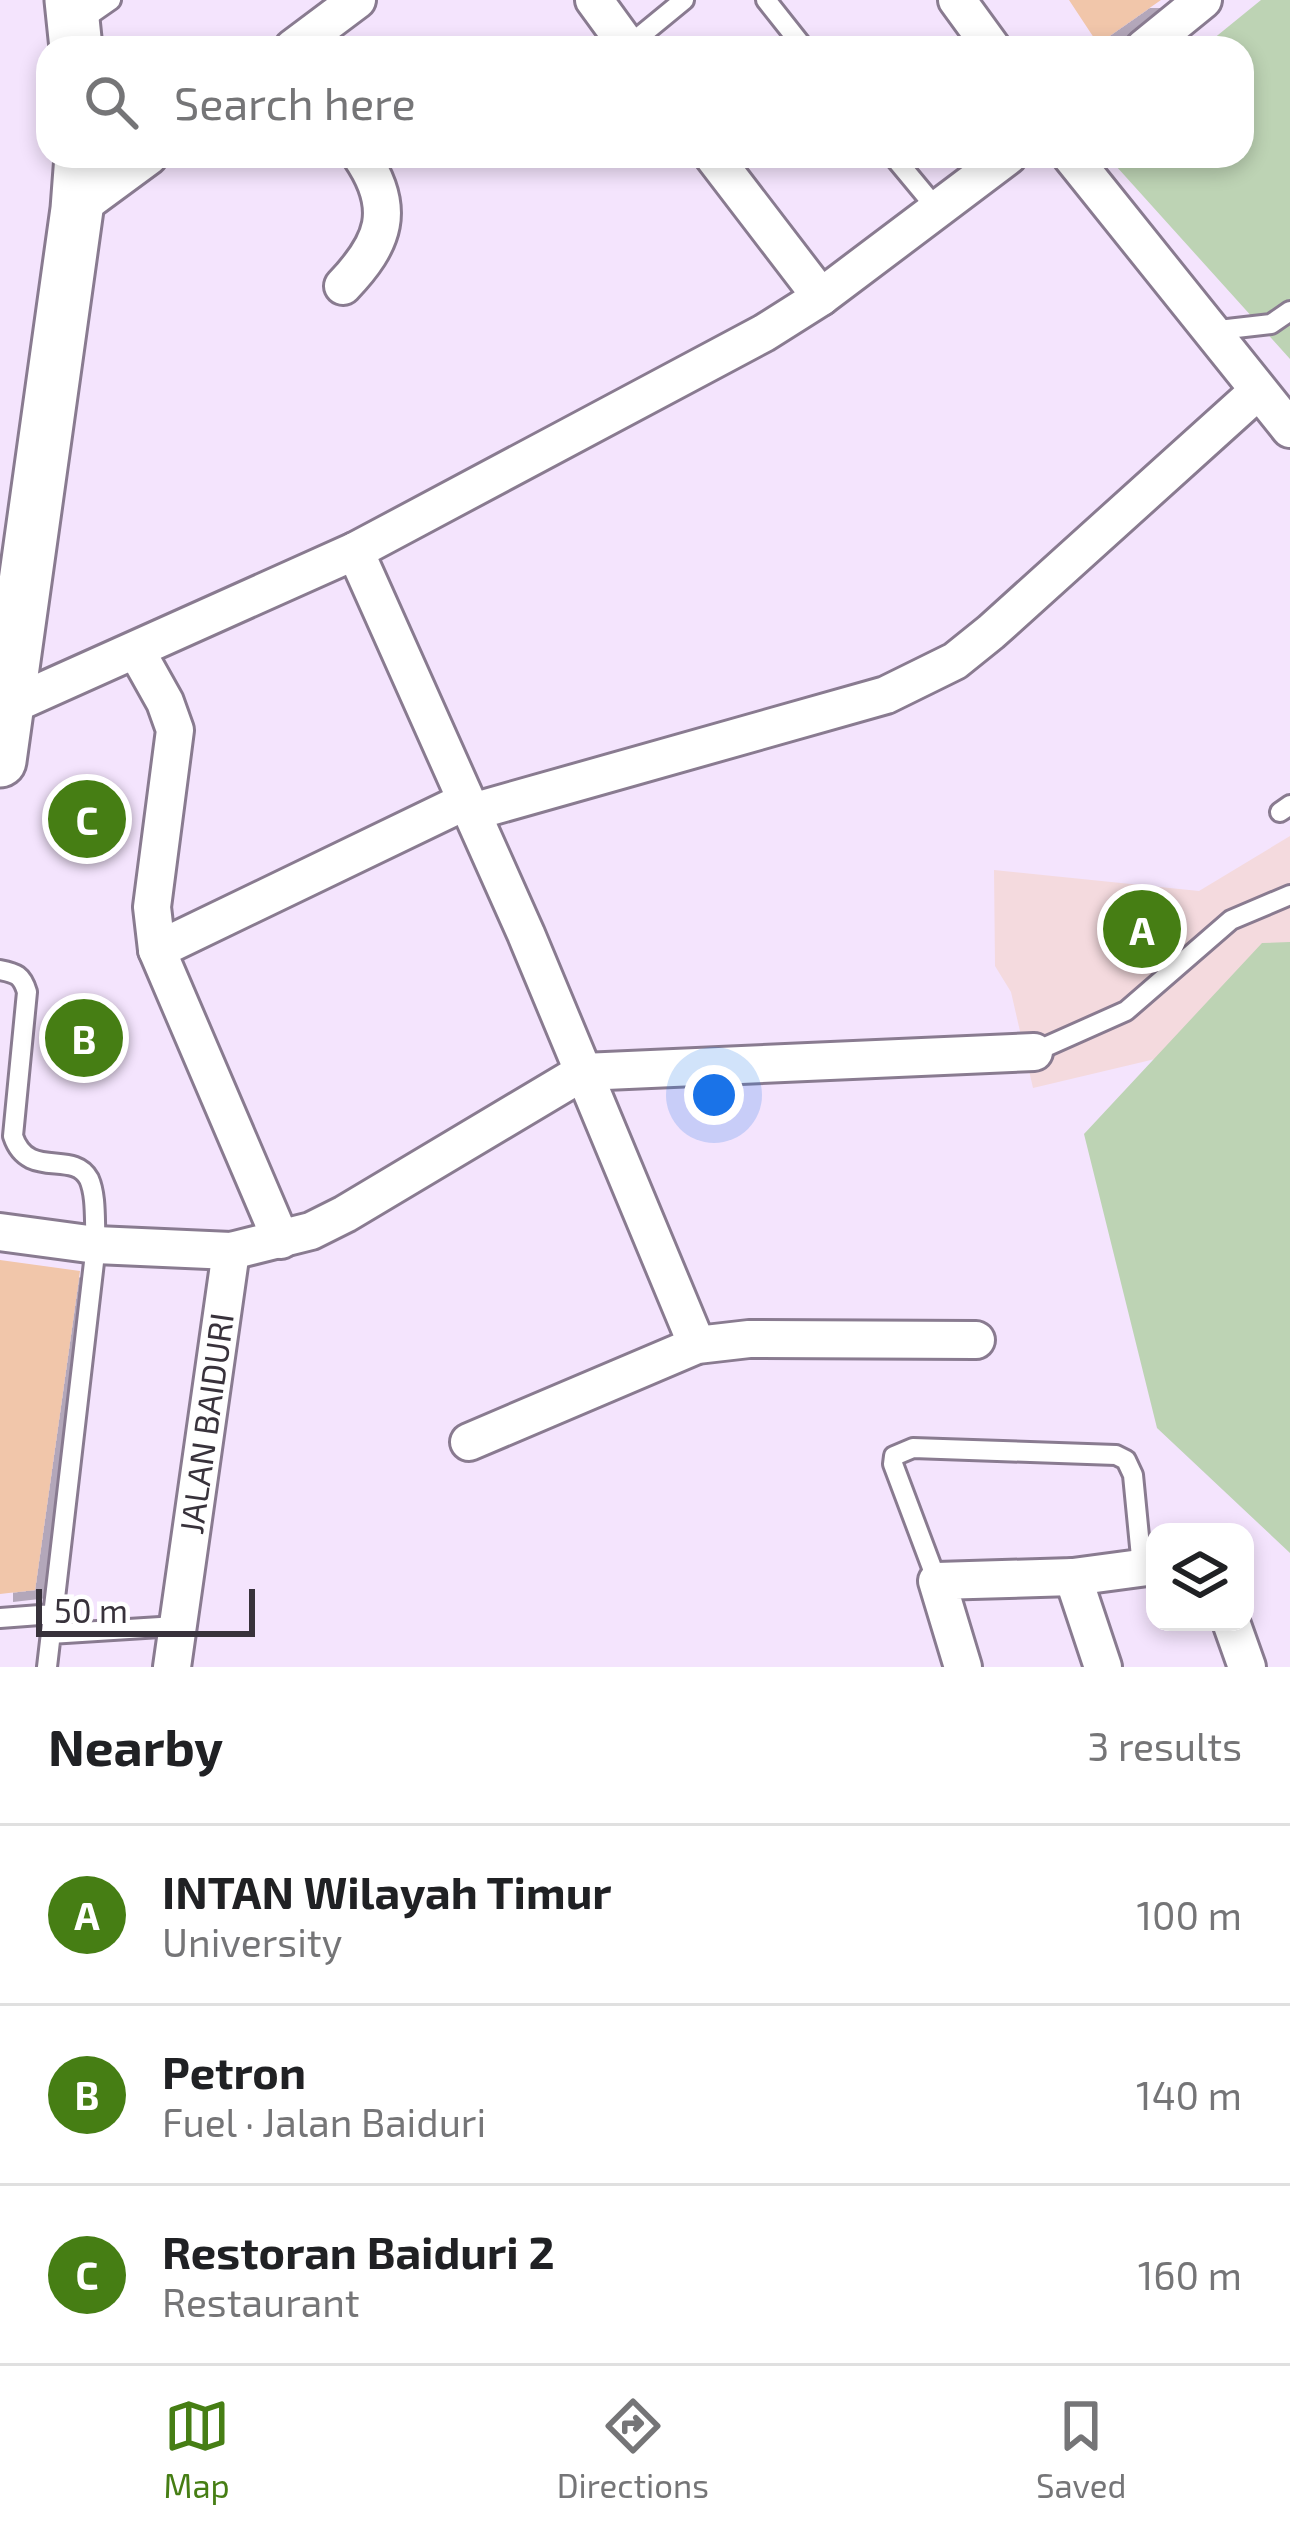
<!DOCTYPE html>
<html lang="en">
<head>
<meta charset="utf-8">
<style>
	:root { --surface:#fff; --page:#f6f6f6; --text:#202124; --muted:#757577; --line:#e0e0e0; --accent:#467e14 }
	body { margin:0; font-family:"Exo 2",sans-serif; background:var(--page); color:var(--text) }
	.controls { position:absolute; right:36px; bottom:36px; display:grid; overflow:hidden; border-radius:24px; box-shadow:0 6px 18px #0003 }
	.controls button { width:108px; height:108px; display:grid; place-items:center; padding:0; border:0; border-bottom:3px solid var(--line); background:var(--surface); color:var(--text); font:60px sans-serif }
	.scale { position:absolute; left:36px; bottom:30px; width:219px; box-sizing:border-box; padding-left:12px; border:6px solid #38323b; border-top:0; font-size:33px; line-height:42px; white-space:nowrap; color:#38323b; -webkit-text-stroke:9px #fff; paint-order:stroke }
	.you { position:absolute; left:714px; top:1095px; width:42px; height:42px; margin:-30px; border:9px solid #fff; border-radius:50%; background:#1a73e8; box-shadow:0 0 0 18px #1a73e833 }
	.badge { display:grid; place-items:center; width:78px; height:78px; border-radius:50%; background:var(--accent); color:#fff; font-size:39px; font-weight:700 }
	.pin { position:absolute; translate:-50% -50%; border:6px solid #fff; box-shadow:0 3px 12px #0006 }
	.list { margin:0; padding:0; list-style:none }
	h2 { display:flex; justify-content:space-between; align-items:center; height:156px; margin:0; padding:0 48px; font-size:51px }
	h2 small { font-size:39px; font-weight:400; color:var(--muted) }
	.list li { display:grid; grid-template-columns:78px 1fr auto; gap:36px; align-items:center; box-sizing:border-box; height:180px; padding:0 48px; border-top:3px solid var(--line) }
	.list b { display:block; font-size:45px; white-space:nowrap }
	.list p { margin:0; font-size:39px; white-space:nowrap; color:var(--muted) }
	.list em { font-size:39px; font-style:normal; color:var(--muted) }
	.icon { flex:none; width:66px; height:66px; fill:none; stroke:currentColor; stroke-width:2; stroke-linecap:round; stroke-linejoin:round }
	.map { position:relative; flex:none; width:1290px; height:1667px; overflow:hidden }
	.search { position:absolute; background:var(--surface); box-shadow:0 6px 18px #0003; left:36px; right:36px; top:36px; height:132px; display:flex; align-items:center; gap:30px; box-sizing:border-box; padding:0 42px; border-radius:36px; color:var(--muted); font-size:45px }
	.sheet { height:696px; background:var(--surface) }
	nav { display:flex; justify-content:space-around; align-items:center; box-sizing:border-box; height:168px; border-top:3px solid var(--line); background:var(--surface); font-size:33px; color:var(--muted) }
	nav a { display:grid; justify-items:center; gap:6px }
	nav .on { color:var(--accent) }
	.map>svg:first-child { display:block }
</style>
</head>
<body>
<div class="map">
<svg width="1290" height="1667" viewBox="0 0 1290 1667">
	<defs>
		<filter id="shadow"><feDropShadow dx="13" dy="8" stdDeviation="0" flood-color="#0004"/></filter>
	</defs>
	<rect width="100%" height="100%" fill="#f4e4fd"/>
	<path fill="#f4dade" d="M1290,836v191l-257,61 -22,-96 -16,-26 -1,-96 205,21z"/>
	<path fill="#bdd3b4" d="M1261,0h29v359l-183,-203h135v-108h-40z
		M1290,942v611l-133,-125 -73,-294 178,-191z"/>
	<path fill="#f1c6aa" filter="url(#shadow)" d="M1069,0h92l-63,44z
		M0,1260l80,11 -45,319 -35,4z"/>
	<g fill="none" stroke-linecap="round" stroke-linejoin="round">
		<defs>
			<path id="lane" d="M766,0l38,48
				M78,23l33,-23
				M628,46l56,-46
				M893,156l44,53
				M1210,331l61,-7 19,-13
				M1280,812l10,-7
				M0,970c16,3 22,5 27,22l-14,144c15,45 60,13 76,43 8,18 5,46 7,66l-49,422
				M1034,1052l92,-41 105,-91 59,-25
				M937,1581l-44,-117 1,-8 19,-8 203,7 10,5 7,15 9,92
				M0,1618l53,-4
				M50,1634l126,-8"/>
			<g id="street">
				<path d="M594,0l35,48"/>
				<path d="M957,0l35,48"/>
				<path d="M293,48l64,-48"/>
				<path d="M1144,48l59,-48"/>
				<path d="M713,156l108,141"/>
				<path d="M1071,156l219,273"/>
				<path d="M77,209l72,-53"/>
				<path d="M343,286c41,-43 54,-77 18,-130"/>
				<path d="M355,551l171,383 171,411"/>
				<path d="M137,652l28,50 10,28 -23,177 5,43 124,290"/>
				<path d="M7,707l348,-156 409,-218 57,-36 187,-141"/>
				<path d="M472,812l414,-117 69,-34 36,-29 267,-241"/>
				<path d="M157,950l309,-149"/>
				<path d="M0,1232l96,13 135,6 80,-20 34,-17 238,-142 451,-20"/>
				<path d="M469,1442l228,-97 52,-6 227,1"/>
				<path d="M1073,1577l30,90"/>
				<path d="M1231,1622l16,45"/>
				<path id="s1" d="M172,1667l59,-416"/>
				<path d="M963,1667l-26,-86 136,-4 82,-11"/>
			</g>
			<path id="secondary" d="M71,0l5,48
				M0,761l77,-552 4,-53"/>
		</defs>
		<use href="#lane" stroke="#897b90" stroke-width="24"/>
		<use href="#street" stroke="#897b90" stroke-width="42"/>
		<use href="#secondary" stroke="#897b90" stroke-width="57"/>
		<use href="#lane" stroke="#fff" stroke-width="18"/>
		<use href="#street" stroke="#fff" stroke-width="36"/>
		<use href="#secondary" stroke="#fff" stroke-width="51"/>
	</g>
	<g text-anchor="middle" stroke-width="9" stroke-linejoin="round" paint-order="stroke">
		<g font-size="33" fill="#38323b" stroke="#fff">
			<text dy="12" stroke="none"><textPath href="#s1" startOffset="246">JALAN BAIDURI</textPath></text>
		</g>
	</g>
</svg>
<div class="controls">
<button><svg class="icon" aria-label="layers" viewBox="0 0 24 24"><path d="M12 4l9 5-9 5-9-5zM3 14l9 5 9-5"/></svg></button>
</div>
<div class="scale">50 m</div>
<div class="you"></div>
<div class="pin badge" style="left:1142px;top:929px">A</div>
<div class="pin badge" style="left:84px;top:1038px">B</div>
<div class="pin badge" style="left:87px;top:819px">C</div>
<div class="search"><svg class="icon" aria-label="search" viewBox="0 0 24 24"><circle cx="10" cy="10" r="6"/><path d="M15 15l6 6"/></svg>Search here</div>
</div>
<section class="sheet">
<h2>Nearby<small>3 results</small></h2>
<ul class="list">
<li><span class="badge">A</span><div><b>INTAN Wilayah Timur</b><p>University</p></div><em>100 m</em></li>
<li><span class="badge">B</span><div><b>Petron</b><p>Fuel · Jalan Baiduri</p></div><em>140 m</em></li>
<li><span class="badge">C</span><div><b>Restoran Baiduri 2</b><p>Restaurant</p></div><em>160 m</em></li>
</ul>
</section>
<nav>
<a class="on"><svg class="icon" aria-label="map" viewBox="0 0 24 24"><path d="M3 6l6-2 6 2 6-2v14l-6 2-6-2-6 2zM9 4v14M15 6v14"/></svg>Map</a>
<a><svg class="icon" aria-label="directions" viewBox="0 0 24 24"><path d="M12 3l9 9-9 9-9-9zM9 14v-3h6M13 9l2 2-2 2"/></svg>Directions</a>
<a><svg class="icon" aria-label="saved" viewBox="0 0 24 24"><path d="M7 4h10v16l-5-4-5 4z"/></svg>Saved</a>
</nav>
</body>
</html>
